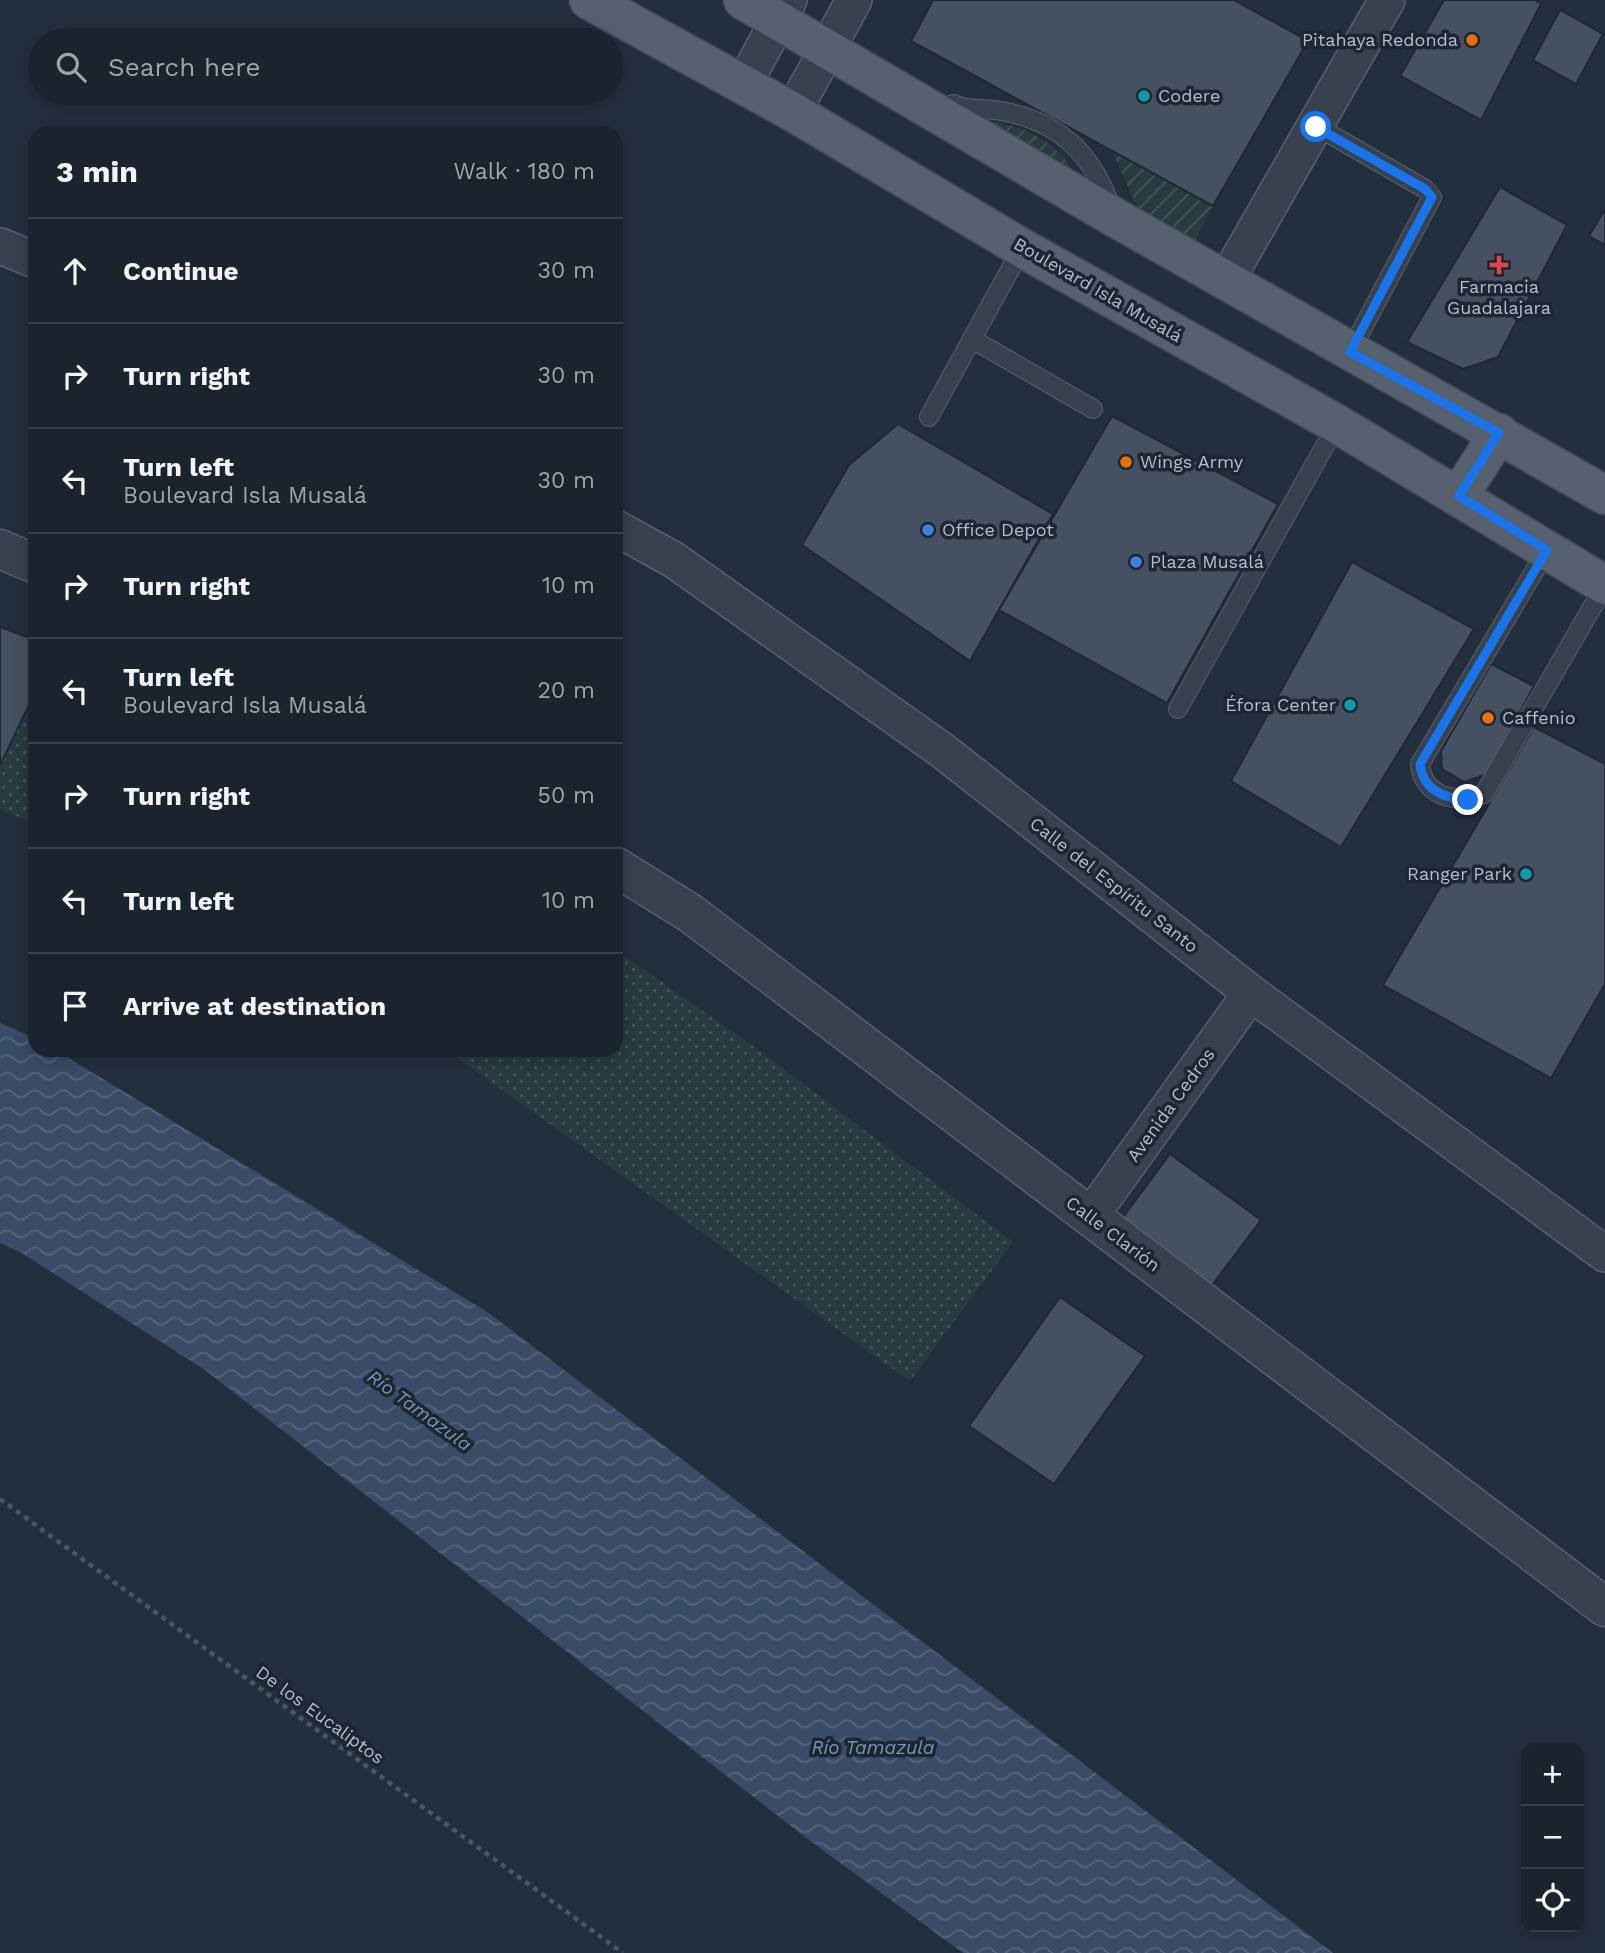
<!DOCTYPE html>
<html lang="en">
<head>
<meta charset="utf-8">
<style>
	:root { --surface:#1b232e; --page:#242b36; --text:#f1f3f6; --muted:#a0a4aa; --line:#39404a }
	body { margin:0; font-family:"Work Sans",sans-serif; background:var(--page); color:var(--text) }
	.controls { position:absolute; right:21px; bottom:21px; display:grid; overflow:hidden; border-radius:14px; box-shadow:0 4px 18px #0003 }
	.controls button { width:63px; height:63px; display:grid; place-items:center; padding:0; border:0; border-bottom:2px solid var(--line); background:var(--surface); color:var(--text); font:35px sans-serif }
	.stop { position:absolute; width:21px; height:21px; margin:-16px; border:5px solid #1a73e8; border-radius:50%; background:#fff }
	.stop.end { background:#1a73e8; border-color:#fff; box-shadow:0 2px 7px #0008 }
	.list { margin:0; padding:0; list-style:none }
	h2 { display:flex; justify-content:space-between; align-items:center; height:91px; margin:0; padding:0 28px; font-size:30px }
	h2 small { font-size:23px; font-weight:400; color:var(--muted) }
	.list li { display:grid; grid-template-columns:46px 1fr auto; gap:21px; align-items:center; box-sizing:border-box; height:105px; padding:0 28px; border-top:2px solid var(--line) }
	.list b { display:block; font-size:26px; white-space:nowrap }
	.list p { margin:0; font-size:23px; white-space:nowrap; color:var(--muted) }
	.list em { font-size:23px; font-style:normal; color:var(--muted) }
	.icon { flex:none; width:38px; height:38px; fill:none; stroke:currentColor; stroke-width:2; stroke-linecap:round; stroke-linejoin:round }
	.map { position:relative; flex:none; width:1605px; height:1953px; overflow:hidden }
	.search { position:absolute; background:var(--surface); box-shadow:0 4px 18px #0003; left:28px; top:28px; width:595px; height:77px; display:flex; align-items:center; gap:18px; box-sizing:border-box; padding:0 24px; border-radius:38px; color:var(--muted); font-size:26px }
	.panel { position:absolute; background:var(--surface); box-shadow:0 4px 18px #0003; left:28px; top:126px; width:595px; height:931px; border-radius:21px }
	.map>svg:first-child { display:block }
</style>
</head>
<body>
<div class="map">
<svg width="1605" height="1953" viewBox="0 0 1605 1953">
	<defs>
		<pattern id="grass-dots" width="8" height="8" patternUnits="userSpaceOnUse" patternTransform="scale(1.75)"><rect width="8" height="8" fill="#263c3f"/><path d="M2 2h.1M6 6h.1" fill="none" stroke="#435659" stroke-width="1.8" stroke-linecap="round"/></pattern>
		<pattern id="garden-furrows" width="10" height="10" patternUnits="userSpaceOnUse" patternTransform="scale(1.75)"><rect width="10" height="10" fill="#263c3f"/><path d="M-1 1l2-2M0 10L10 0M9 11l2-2" fill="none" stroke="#435659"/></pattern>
		<pattern id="water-waves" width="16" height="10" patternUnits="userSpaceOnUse" patternTransform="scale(1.75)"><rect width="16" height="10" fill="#394c67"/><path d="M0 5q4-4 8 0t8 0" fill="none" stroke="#53647b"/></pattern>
	</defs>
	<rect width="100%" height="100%" fill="#242f3e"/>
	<path fill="url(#grass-dots)" d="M35,693v132l-35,-16v-44z
		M616,950l137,96 260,196 -103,139 -464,-331h170z"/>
	<path fill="url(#garden-furrows)" d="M959,117c58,5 99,18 126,73z
		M1112,151l101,55 -24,46 -47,-34z"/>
	<path fill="url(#water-waves)" d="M0,1023l35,15v12h20l434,263 844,640h-370l-158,-116 -600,-467 -185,-118 -20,-9z"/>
	<path fill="#455162" stroke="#1f2835" stroke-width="2" d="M933,0h301l74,41 -95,165 -302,-165z
		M1444,0h91l6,4 -60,116 -81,-44z
		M1560,10l43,24 -27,50 -43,-24z
		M1500,187l67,38 -69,132 -35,12 -56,-27z
		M1605,209v36l-16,-9z
		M1112,416l166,88 -111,199 -168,-93z
		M898,424l155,90 -83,147 -168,-116 47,-80z
		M1352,562l122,67 -133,218 -110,-66z
		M0,627l35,13v53l-35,72z
		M1491,664l43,22 -47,88 -23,8 -22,-13 -1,-18z
		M1534,727l71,37v220l-54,94 -168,-93z
		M1170,1154l91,66 -63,84 -89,-68z
		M1060,1297l85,59 -91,128 -85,-58z"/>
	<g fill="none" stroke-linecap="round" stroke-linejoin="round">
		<defs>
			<path id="service" d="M948,112l5,-8c16,7 32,4 48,7 59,10 94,45 111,100
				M1316,126l109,63 7,8 -82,155
				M972,339l121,70
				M929,417l93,-169
				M1547,550l-127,214c3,33 36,40 64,30l121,-209
				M1178,709l159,-285"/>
			<path id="minor" d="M743,86l46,-86
				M793,112l61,-112
				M0,246l35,14
				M1226,281l161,-281
				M616,528l58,32 269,191 308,242 354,261
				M1090,1217l161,-224"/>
			<path id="tertiary" d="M0,549l35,15
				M616,867l74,46 915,694"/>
			<path id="primary" d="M589,0l204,112 229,136 315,176 268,161
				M743,0l371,217 491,278
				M1459,496l40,-63"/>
		</defs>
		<use href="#service" stroke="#565f6c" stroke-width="20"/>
		<use href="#minor" stroke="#565f6c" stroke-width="38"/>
		<use href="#tertiary" stroke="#565f6c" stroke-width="41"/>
		<use href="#primary" stroke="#414a57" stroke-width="41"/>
		<path stroke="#44595c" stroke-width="4.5" stroke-dasharray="5 5" stroke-linecap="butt" d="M0,1499l623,454"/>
		<use href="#service" stroke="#38414e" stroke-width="18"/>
		<use href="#minor" stroke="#38414e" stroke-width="35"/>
		<use href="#tertiary" stroke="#38414e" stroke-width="38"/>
		<use href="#primary" stroke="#56606e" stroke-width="38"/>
	</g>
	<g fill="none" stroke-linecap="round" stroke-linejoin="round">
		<path stroke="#1a73e8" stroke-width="9" d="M1316,127l109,62 7,8 -82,155 149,81 -40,63 88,54 -127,214c3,27 24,34 48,36"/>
	</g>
	<g fill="#e8710a" stroke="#1d2633" stroke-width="2.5">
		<circle cx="1472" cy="40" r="7"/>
		<circle cx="1126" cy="462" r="7"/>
		<circle cx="1488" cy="718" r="7"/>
	</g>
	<g fill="#0f9aa8" stroke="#1d2633" stroke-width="2.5">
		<circle cx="1144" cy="96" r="7"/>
		<circle cx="1350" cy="705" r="7"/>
		<circle cx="1526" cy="874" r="7"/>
	</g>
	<path fill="#e0444e" stroke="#1d2633" stroke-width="2.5" d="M1495.5 254.5h7v7h7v7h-7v7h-7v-7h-7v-7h7z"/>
	<g fill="#3f7fe0" stroke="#1d2633" stroke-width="2.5">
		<circle cx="928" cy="530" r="7"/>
		<circle cx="1136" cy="562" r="7"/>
	</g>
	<g text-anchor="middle" stroke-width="7" stroke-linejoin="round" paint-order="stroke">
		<g font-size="18" fill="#b4bcc9" stroke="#1d2633" text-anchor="start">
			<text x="1458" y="46" text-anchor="end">Pitahaya Redonda</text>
			<text x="1158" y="102">Codere</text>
			<text x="1499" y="293" text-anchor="middle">Farmacia<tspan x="1499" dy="21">Guadalajara</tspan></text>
			<text x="1140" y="468">Wings Army</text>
			<text x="942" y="536">Office Depot</text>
			<text x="1150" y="568">Plaza Musalá</text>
			<text x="1336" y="711" text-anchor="end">Éfora Center</text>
			<text x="1502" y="724">Caffenio</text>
			<text x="1512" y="880" text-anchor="end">Ranger Park</text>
		</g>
		<g font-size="18" fill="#b4bcc9" stroke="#1d2633">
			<text transform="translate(1098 290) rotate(30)" y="6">Boulevard Isla Musalá</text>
			<text transform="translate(1114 885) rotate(38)" y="6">Calle del Espíritu Santo</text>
			<text transform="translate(1171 1105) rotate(-54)" y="6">Avenida Cedros</text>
			<text transform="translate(1113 1234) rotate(37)" y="6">Calle Clarión</text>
			<text transform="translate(320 1715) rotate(36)" y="6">De los Eucaliptos</text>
		</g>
		<g font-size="19" font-style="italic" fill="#7c92b1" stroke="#1d2633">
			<text transform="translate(420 1410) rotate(36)" y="7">Río Tamazula</text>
			<text x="873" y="1754">Río Tamazula</text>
		</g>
	</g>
</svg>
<div class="controls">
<button>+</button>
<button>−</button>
<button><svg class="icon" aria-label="locate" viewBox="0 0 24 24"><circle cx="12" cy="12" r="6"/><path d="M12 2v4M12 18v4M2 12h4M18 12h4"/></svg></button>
</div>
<div class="stop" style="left:1316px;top:127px"></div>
<div class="stop end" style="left:1468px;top:800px"></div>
<div class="search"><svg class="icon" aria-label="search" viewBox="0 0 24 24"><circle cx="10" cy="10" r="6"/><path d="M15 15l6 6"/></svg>Search here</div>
<section class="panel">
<h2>3 min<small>Walk · 180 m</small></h2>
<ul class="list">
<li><svg class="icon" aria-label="ahead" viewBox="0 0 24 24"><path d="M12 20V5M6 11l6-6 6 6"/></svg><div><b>Continue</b></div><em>30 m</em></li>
<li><svg class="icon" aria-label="right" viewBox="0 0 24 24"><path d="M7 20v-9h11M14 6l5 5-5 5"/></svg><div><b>Turn right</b></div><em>30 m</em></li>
<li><svg class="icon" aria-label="left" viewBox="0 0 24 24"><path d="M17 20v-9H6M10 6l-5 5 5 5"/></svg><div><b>Turn left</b><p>Boulevard Isla Musalá</p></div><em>30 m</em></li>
<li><svg class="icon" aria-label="right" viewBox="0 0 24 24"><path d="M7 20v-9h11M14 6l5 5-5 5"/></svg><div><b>Turn right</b></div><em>10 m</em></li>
<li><svg class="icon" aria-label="left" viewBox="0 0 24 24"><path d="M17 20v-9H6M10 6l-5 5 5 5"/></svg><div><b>Turn left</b><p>Boulevard Isla Musalá</p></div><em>20 m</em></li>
<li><svg class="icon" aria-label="right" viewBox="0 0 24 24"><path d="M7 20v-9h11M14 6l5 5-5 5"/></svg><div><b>Turn right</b></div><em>50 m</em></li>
<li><svg class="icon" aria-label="left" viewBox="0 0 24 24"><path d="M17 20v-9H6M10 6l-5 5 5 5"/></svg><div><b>Turn left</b></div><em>10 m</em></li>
<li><svg class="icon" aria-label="arrive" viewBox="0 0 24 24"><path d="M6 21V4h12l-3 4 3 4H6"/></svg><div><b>Arrive at destination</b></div></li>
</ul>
</section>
</div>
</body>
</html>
